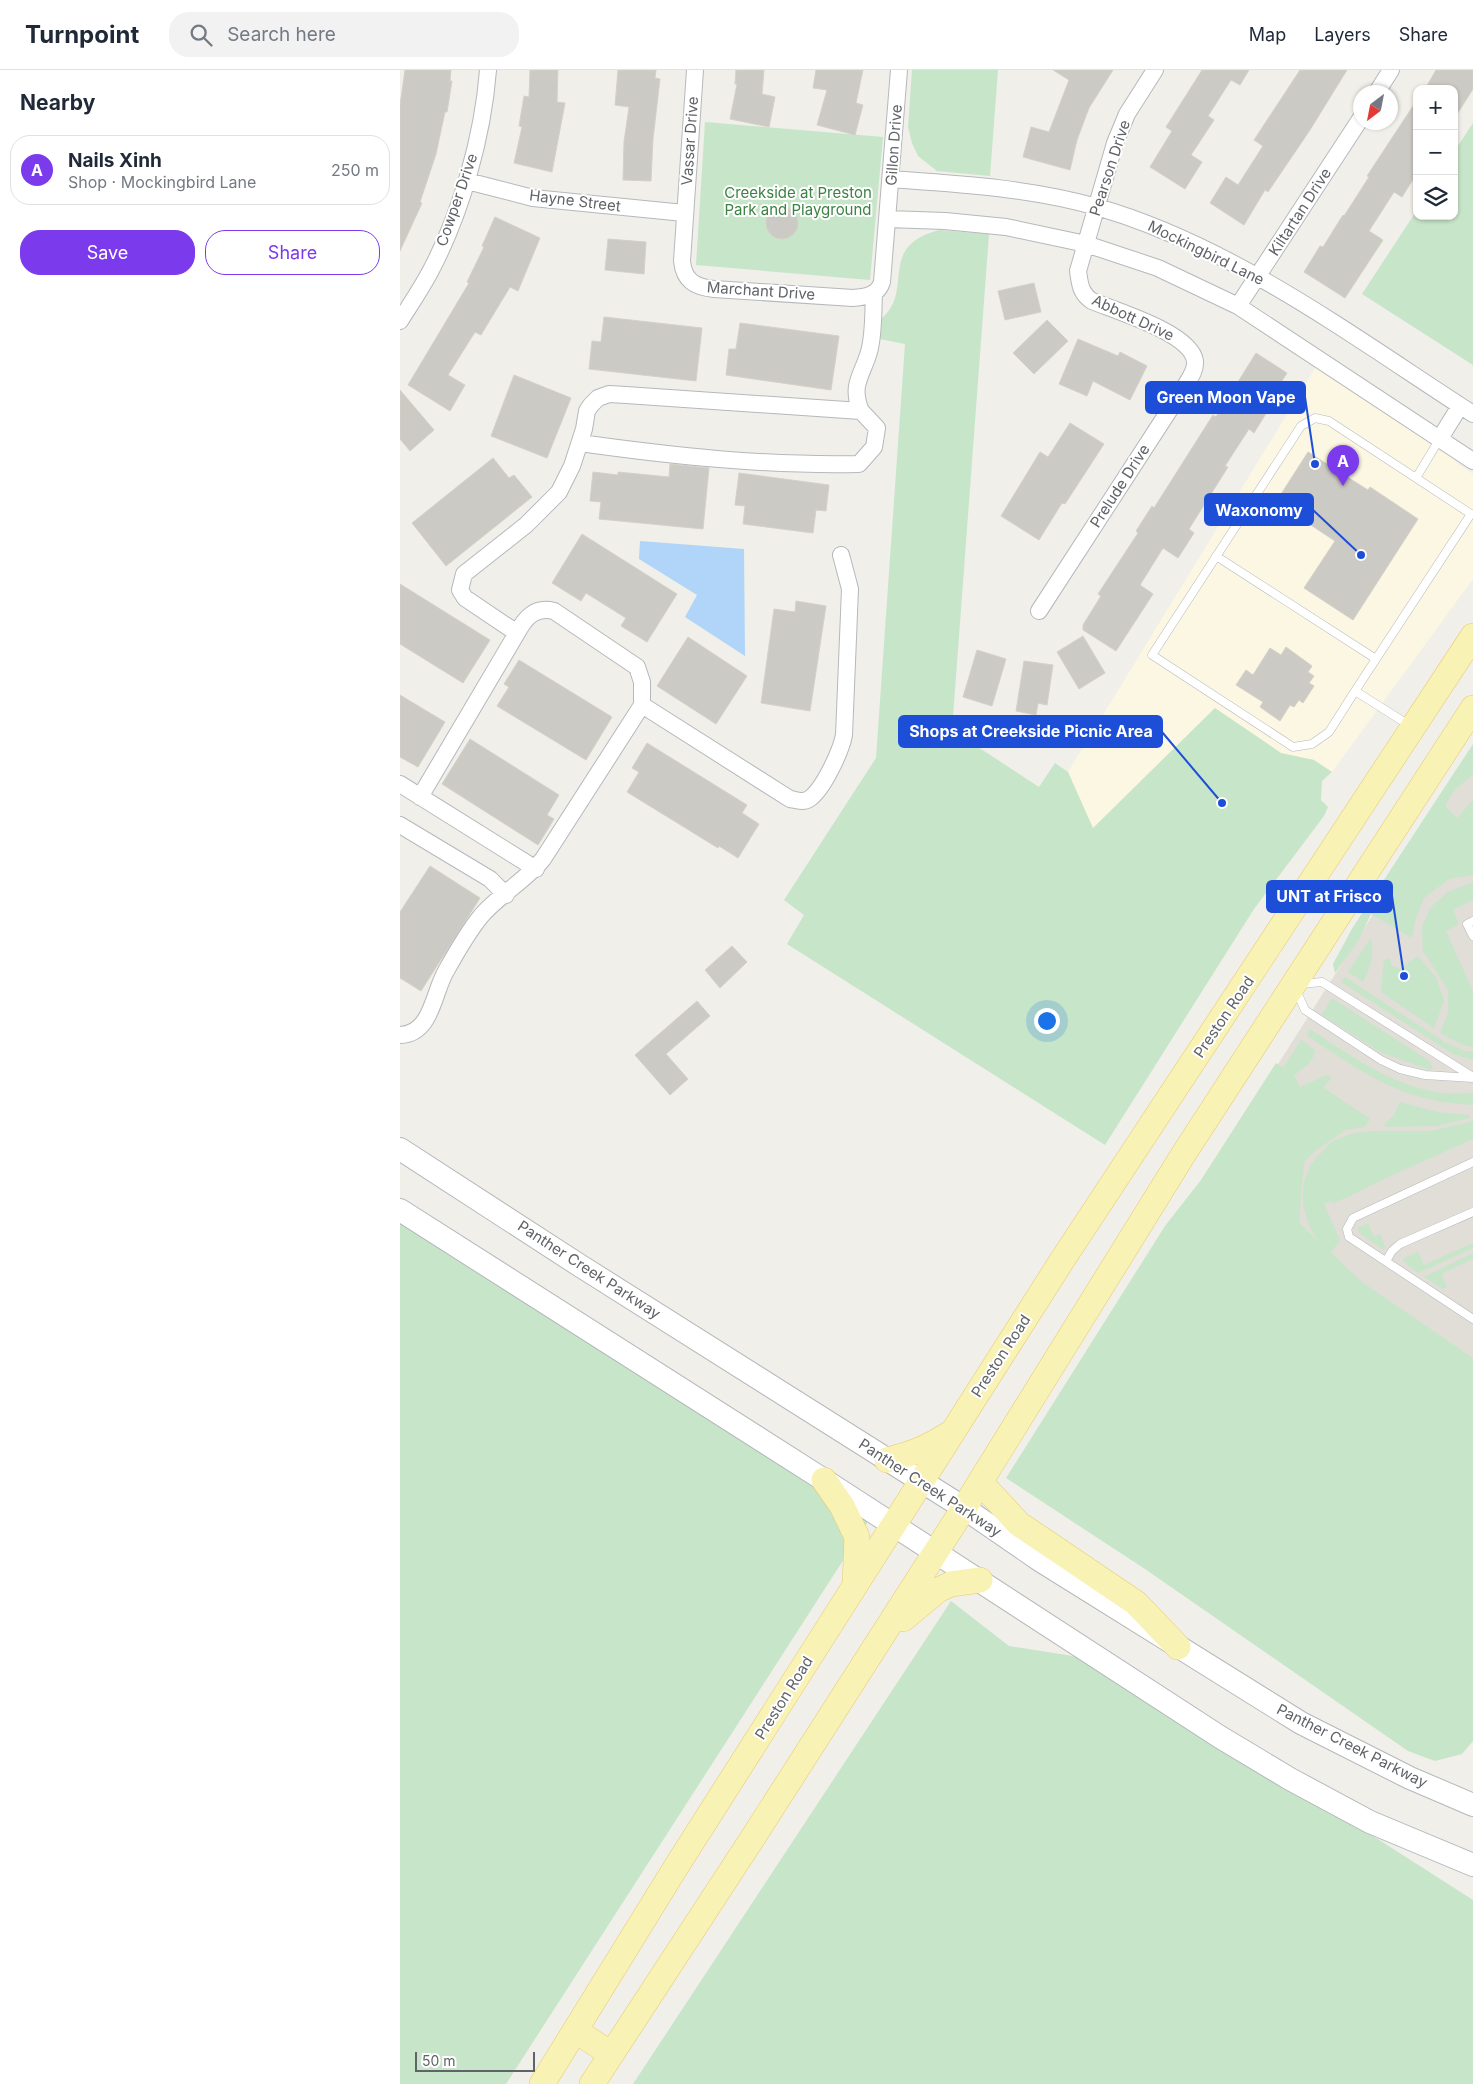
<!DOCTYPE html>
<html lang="en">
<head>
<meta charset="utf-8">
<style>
	:root { --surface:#fff; --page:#f2f2f3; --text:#1f2937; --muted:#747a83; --line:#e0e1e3; --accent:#7c3aed }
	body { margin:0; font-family:Inter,sans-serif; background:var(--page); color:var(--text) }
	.controls { position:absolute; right:15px; top:15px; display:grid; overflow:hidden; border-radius:10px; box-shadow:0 1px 4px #0004 }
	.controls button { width:45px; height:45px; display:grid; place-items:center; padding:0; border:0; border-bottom:1px solid var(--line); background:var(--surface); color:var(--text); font:25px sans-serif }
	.compass { position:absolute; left:953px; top:15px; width:45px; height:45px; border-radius:50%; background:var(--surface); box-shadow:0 1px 4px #0004; rotate:212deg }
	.scale { position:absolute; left:15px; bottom:12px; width:120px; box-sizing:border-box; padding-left:5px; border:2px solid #606367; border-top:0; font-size:14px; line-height:18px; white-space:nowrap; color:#606367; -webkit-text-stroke:4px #fff; paint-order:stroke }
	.you { position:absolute; left:646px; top:950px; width:18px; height:18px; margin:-12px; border:4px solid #fff; border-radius:50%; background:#1a73e8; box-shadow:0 0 0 8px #1a73e833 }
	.badge { display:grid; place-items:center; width:32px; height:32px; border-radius:50%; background:var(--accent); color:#fff; font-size:16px; font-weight:700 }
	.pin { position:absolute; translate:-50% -41px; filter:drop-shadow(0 1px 2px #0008) }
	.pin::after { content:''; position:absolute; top:26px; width:18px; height:15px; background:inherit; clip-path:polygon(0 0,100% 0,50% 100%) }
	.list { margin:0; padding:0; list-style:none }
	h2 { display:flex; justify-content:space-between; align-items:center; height:65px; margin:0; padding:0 20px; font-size:21px }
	h2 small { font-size:16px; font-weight:400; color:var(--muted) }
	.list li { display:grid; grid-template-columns:32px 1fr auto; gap:15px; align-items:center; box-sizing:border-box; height:70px; margin:0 10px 10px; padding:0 10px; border:1px solid var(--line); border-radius:20px }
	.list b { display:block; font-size:19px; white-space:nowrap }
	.list p { margin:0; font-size:16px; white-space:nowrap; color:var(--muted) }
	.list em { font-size:16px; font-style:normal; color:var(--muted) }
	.actions { display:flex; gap:10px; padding:15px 20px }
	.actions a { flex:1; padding:11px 0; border:1px solid var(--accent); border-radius:20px; text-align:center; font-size:18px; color:var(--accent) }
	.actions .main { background:var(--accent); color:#fff }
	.icon { flex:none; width:28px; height:28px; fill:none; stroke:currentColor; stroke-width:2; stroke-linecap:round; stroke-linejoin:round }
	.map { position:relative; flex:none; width:1073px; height:2014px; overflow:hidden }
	header { display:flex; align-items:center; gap:30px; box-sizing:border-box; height:70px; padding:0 25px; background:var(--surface); border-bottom:1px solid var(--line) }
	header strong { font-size:24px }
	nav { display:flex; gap:28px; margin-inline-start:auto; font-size:18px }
	.search { width:350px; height:45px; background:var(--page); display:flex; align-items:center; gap:12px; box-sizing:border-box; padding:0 18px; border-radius:20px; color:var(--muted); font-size:19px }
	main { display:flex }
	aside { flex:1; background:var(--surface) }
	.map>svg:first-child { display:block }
</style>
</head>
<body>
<header>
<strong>Turnpoint</strong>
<div class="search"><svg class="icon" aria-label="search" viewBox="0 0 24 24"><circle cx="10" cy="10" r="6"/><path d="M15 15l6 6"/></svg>Search here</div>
<nav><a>Map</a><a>Layers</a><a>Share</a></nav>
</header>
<main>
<aside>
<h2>Nearby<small></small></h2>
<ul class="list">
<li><span class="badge">A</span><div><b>Nails Xinh</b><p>Shop · Mockingbird Lane</p></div><em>250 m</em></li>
</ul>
<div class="actions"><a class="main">Save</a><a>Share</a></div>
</aside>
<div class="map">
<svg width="1073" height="2014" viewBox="0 0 1073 2014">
	<rect width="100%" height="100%" fill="#f0efe9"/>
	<path fill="#fcf7e2" d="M922,287l107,69 28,37 16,11v105l-141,193 -18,-12 -33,-7 -66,-45 -122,121 -25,-57z"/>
	<path fill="#e0ded7" d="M1073,687v620l-278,-182z"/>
	<path fill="#c7e5c9" d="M512,0h86l-8,106 -53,-5 -19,-15 -6,-13 -4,-16z
		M305,52l178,15 -13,143 -174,-15z
		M1073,53v242l-111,-71 55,-84v6h37v-64z
		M539,160l50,4 -37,496 87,57 16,-24 13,9 25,56 122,-120 66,45 33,7 18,12 -10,9 -1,19 7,7 -4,9 -70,93 -149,236 -318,-201 17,-29 -20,-15 92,-142 29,-414 -25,-5 2,-21c33,-28 -6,-71 57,-88z
		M1073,674v31l-18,14 -10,17 12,12 16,-18v75l-24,4 -25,19 -8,20 -4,20 -41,-24 -13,27 -23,32 -2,-9 20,-37z
		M1073,812v18l-20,10 6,14 -13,7 27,60v56l-10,-2 -23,-12 8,-19v-24l-25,-39 -1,-24 8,-19 18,-16z
		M971,868c3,18 0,28 -8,44l-15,-10z
		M1018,886l18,21 8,24 -10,27 -53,-36 3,-32 6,-2 1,7 9,4z
		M945,907l101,66 19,8 8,1v8l-20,-6 -112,-72z
		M932,928l96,62 5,7 -3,3 -50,-18 -58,-37z
		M910,959c49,32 101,71 163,64v12c-74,-4 -107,-31 -166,-69z
		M901,970l14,10c-1,12 -12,19 -21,25l6,12 27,-12 5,4 -6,4 -2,5 46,31 -5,8 -20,3 -31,22 -10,10 -5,60 19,19 -9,-15 -6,-21v-20l8,-21 20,-22 22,-9 23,-2h55l42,-10v18l-85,38 -55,27 -1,-3 -8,3 16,36 -9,13 31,29 111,76v383l-11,13 -27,7 -27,-10 -263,-182 -139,-91 159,-252 36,-46 75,-117 7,5z
		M1000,1032l37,10 32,3v3l-32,8 -51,1 -2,-2 9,-9z
		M0,1151l471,296 -365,567h-106z
		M968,1153l6,14 6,-3 5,13 -1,3 -25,-17 -1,-5z
		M1073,1173v5l-55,25 -15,-12 1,-3 14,-6 6,13z
		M1073,1183v6l-32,15 6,13 -4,2 -19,-12z
		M551,1531l58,45 89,14 375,240v184h-840z"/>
	<path fill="#b0d5f9" d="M240,471l104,8 1,107 -60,-39 12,-22 -58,-36z"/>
	<path fill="#cccac5" stroke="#d5d1c7" d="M5,0h46l-1,11h2l-5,31h-2l-9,42 -16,48 2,1 -22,48v-146z
		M130,0h28l-1,32 8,1 -13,69 -38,-9 8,-36 -3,-1 5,-30 5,1z
		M218,0h38l-1,8 5,1 -7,60 -2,42 -28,-1 1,-38 5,-35 -14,-2z
		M336,0h28l-2,24 13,3 -6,30 -39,-8 7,-35h-2z
		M416,0h47l-7,33 7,2 -8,30 -38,-10 10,-35 -14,-2z
		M653,0h60l-24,38 -12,32 -7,30 -47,-13 8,-30 18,5 20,-52z
		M802,0h47l-9,15 -9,-5 -23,36 6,4 -23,35 11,7 -17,27 -35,-22 22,-36 -6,-4z
		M900,0h47l-37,60 -42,62 -3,-2 -21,35 -34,-22 16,-26 12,8 25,-39 -9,-6z
		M1036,0h37v19l-19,30v-30h-29z
		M1017,30v73l-15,24 -8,-5 -25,39 14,9 -38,58 -41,-26 16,-26 3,1 20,-32 1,1 25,-39 -2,-1z
		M366 153a16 16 0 1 1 32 0a16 16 0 1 1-32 0Z
		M95,147l45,21 -22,53 -8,-4 -29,48 -6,-3 -27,43 17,10 -15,26 -42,-26 61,-102 -2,-1 17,-35 -2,-1z
		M208,169l38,3 -2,32 -39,-4z
		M634,213l7,29 -36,8 -7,-29z
		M204,247l98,11 -6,53 -107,-12 3,-28 9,1z
		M647,250l21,21 -34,33 -21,-21z
		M340,253l99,13 -8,54 -105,-15 3,-26h7z
		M678,269l40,17 2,-4 27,14 -17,34 -37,-19 -6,15 -28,-12z
		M856,283l31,20 -20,32 3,2 -16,26 -5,-4 -24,37 3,1 -39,62 5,4 -16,25 -15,-10 -23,37 13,9 -37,57 -33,-21v-5l18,-29 -3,-2 40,-61 -2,-2 16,-25 2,2 59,-93 3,2z
		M114,305l57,23 -24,60 -56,-22z
		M0,320l34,40 -24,21 -10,-12z
		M670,353l34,21 -39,60 -3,-1 -23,37 -38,-24 39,-64 8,5z
		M908,382l60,38 2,-3 48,32 -65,101 -49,-32 31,-47 -59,-39z
		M93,388l16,20 5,-3 18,22 -86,69 -34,-43z
		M270,394l39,4 -6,61 -104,-10 2,-17 -11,-1 3,-29 25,3v-3l51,5z
		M339,403l90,12 -3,26 -10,-1 -3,23 -70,-9 2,-18 -10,-1z
		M182,464l95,60 -30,48 -26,-16 5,-8 -40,-25 -5,8 -29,-18z
		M0,514l90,56 -27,43 -63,-39z
		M396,531l30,5 -16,105 -49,-8 13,-94 21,3z
		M683,566l22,37 -26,16 -22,-37z
		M288,567l59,39 -31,48 -59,-38z
		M886,577l26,19 -4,6 6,4 -5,7 5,3 -11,17 -4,-3 -5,7 -4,-2 -10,16 -20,-14 3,-5 -27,-17 10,-15 7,5 17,-27 11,7z
		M577,580l29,9 -14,47 -29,-9z
		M119,590l93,57 -26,43 -89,-54 12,-19 -5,-3z
		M624,591l29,4 -6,40 -9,-2 -2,12 -20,-4z
		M0,625l45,27 -27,45 -18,-10z
		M70,669l89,56 -12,20 7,4 -16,26 -96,-61z
		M247,673l100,62 -5,8 17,11 -21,34 -19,-12 -1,2 -91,-56 12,-20 -7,-4z
		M30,796l50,32 -59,93 -21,-13v-66z
		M332,876l15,16 -27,26 -15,-18z
		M297,931l13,15 -44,38 22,25 -18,16 -35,-40z"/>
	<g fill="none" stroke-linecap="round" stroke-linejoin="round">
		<defs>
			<path id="lane" d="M1016,408l23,-38
				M816,486l160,103
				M955,621l116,-177 -142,-93 -14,-3 -14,8 -149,229 141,92 19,-3 17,-12 26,-41 54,34
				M1073,851l-6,3 6,12
				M900,914l22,-2 151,95
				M896,920l9,20 76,50 19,9 25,6 48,3
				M1073,1092l-120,56 -6,11 2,8 124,82
				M986,1191l6,-10 8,-7 73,-32"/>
			<path id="street" d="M295,0l-13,191c2,20 13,26 32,28l139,9c13,-1 25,-3 29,-16l17,-212
				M977,22l14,-22
				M491,109c69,5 139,9 206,28 136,39 258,131 376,207
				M67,111l66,17 151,15
				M488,149l57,2 61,6 80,17 72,24 80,38 235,155
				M838,236l123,-188
				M0,251c10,-16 21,-32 30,-49 31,-58 53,-136 58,-202
				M1039,370l21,-34
				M180,373c93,13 186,23 279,21l15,-17 3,-19 -16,-17
				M441,485l9,34 -6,146c-3,16 -21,55 -35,64 -6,4 -13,1 -19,0l-148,-94v-23l-5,-15 -83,-56c-19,-5 -29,7 -37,22l-52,-35 -5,-8 4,-16 62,-49 33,-33 13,-26 12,-37 3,-18 4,-6 7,-7 11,-4 17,1 235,16c-11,-26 1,-35 8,-59 5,-18 4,-39 5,-58
				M639,541l146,-225c5,-8 11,-16 10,-25 -4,-28 -79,-50 -103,-60 -12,-8 -12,-17 -14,-30l37,-128 12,-29 28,-44
				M0,714l136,85
				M20,727l97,-164
				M0,755l90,54 16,16
				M0,965c32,-1 33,-42 46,-64 10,-18 22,-39 35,-55 18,-21 44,-35 62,-57l99,-154"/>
			<path id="secondary" d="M0,1079l179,116 385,243 77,53 260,162 109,55 63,27
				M0,1140l424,270 396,257 70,42 80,43 103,43"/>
			<path id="primary" d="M487,1390c25,-6 40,-12 62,-26
				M424,1410l18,26 15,31 -2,48
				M580,1412l39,42 117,79 42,44
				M503,1549l35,-29 13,-6 29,-4
				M176,1961l35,23
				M142,2014l134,-217 385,-605 412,-626
				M192,2014l160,-245 212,-331 219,-353 290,-447"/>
		</defs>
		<use href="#lane" stroke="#b5b8bc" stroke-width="9"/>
		<use href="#street" stroke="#b5b8bc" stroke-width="18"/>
		<use href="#secondary" stroke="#b5b7bb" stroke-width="24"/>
		<use href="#primary" stroke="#e7cb6a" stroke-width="26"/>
		<use href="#lane" stroke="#fff" stroke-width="8"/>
		<use href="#street" stroke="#fff" stroke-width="16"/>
		<use href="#secondary" stroke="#fff" stroke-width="22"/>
		<use href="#primary" stroke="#f9f2b5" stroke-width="25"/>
	</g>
	<g text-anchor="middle" stroke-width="4" stroke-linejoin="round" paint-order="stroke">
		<g font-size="15" fill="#606367" stroke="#fff">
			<text transform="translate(290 71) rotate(-86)" y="5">Vassar Drive</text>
			<text transform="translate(494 75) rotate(-86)" y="5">Gillon Drive</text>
			<text transform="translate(710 98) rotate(-72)" y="5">Pearson Drive</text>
			<text transform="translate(57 130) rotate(-71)" y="5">Cowper Drive</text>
			<text transform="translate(175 131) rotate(7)" y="5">Hayne Street</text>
			<text transform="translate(900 142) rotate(-57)" y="5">Kiltartan Drive</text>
			<text transform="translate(806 183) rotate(26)" y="5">Mockingbird Lane</text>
			<text transform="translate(361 221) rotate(4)" y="5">Marchant Drive</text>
			<text transform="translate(733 248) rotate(25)" y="5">Abbott Drive</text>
			<text transform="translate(720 416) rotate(-57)" y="5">Prelude Drive</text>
			<text transform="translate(824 947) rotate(-56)" y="5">Preston Road</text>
			<text transform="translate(189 1200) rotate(33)" y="5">Panther Creek Parkway</text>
			<text transform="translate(601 1286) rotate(-57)" y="5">Preston Road</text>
			<text transform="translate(530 1418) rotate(33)" y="5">Panther Creek Parkway</text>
			<text transform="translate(384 1628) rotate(-58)" y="5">Preston Road</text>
			<text transform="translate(952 1676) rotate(27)" y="5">Panther Creek Parkway</text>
		</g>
		<g font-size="15" fill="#3c8243" stroke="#fff">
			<text x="398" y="128">Creekside at Preston<tspan x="398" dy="17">Park and Playground</tspan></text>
		</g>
	</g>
	<path fill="none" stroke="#1d4ed8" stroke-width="2" d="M915 394L905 327M961 485L913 440M822 733L762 662M1004 906L992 826"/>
	<g fill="#1d4ed8" stroke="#fff" stroke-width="2">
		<circle cx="915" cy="394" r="5"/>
		<circle cx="961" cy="485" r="5"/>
		<circle cx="822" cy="733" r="5"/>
		<circle cx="1004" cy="906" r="5"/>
	</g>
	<g fill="#1d4ed8" stroke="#1d4ed8" stroke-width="2">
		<rect x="746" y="312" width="159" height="31" rx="5"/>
		<rect x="805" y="424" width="108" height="31" rx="5"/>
		<rect x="499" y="646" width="263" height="31" rx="5"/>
		<rect x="867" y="811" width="125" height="31" rx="5"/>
	</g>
	<g font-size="16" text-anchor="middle" font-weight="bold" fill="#fff">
		<text x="826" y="333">Green Moon Vape</text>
		<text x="859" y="446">Waxonomy</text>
		<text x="631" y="667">Shops at Creekside Picnic Area</text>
		<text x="929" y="832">UNT at Frisco</text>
	</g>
</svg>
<div class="controls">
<button>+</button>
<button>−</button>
<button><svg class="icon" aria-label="layers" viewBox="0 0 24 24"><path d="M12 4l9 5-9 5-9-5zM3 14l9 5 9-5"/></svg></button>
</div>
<svg class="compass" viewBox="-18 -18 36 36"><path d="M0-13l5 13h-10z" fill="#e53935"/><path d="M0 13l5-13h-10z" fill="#747a83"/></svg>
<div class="scale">50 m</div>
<div class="you"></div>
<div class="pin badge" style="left:943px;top:416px">A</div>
</div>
</main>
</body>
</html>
